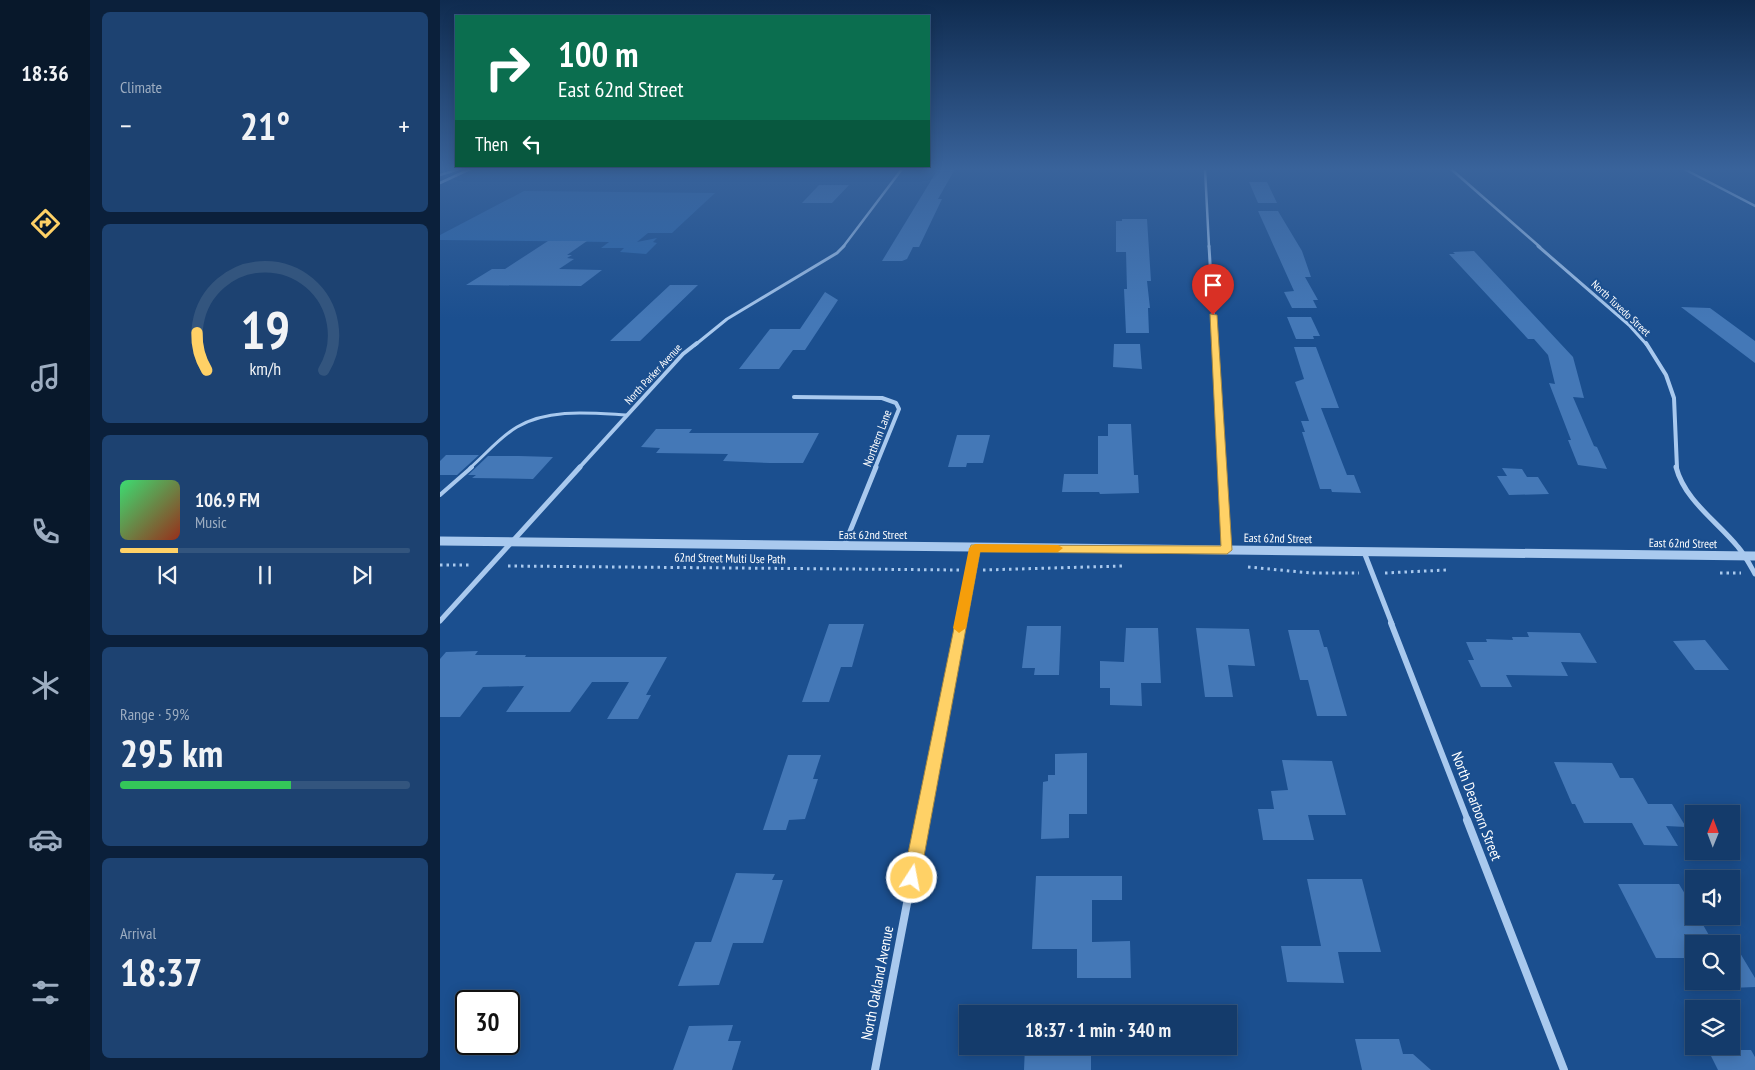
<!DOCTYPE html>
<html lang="en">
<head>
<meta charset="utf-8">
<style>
  :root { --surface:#143b6b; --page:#1d4271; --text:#f1f3f6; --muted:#9dadc1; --line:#33557e; --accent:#ffd166 }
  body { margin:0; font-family:"PT Sans Narrow",sans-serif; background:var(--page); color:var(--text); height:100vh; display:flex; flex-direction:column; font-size:19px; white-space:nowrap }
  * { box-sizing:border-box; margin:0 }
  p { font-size:16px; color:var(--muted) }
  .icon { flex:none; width:28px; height:28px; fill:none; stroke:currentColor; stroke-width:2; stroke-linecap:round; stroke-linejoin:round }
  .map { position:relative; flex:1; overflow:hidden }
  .side { display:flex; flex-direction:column; gap:12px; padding:12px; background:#0b203b; width:350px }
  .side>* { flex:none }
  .top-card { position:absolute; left:15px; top:15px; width:475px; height:152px; border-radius:0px; box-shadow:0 2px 12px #0003,0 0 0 1px var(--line); background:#0b6e4f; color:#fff; overflow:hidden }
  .needle { width:32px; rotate:1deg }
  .buttons { position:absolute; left:1245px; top:805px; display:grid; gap:10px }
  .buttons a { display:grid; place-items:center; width:55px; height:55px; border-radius:0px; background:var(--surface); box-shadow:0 2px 12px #0003,0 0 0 1px var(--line); font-size:25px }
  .speed { position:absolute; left:15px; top:990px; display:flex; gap:10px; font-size:25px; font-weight:700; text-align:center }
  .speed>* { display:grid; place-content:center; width:65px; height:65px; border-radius:50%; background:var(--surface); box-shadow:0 2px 12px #0003,0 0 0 1px var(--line); line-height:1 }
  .speed .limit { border:2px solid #111; border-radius:8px; background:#fff; color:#111 }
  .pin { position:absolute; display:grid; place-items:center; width:42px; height:42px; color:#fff; margin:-51px -21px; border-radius:50% 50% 50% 0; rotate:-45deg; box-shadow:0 0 5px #0007 }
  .pin .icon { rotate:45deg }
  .me { position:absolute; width:55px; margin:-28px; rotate:11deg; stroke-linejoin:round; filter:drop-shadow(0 0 4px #0008) }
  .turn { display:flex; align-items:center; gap:18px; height:105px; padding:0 20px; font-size:22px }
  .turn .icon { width:65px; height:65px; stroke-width:2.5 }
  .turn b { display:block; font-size:35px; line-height:42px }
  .then { display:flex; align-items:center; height:48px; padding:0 20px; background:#0003; gap:10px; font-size:19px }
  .big { font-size:38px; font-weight:800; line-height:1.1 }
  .side .card { flex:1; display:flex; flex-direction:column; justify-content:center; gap:8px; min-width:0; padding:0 18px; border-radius:8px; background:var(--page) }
  .side .dial { align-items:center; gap:0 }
  .dial svg { height:130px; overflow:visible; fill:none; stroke:var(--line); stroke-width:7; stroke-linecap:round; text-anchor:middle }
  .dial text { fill:var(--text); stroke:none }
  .song { display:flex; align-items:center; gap:15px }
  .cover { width:60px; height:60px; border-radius:8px; background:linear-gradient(135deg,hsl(140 70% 55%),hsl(10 70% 35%)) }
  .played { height:5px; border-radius:2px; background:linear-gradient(90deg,var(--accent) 20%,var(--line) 20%) }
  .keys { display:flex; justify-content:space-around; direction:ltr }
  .heat { display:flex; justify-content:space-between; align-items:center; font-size:28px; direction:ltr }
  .charge { height:8px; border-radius:4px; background:linear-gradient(90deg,#34c759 59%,var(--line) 0) }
  .trip { position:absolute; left:519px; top:1005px; width:278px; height:50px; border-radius:0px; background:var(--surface); box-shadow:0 2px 12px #0003,0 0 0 1px var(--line); font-weight:800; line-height:50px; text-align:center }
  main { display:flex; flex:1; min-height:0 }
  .tabs { display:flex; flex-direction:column; width:90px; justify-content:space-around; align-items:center; background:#08182b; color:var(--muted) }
  .tabs .icon { width:35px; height:35px }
  .tabs .current { color:var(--accent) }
  .tabs b { font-size:22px; color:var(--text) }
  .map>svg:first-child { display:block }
</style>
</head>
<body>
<main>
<nav class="tabs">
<b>18:36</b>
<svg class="icon current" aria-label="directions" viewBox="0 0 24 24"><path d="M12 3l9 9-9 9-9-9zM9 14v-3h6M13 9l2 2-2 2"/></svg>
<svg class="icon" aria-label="music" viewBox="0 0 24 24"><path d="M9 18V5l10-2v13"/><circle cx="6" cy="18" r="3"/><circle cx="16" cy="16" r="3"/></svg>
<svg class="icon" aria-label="phone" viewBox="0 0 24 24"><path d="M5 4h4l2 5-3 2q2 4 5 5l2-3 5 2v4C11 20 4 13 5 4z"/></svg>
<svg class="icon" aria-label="climate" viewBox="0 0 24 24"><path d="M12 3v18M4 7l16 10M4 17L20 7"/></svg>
<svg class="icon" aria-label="car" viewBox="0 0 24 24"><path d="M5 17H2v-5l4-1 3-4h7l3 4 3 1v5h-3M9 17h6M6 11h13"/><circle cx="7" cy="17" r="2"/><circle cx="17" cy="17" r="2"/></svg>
<svg class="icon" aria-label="filters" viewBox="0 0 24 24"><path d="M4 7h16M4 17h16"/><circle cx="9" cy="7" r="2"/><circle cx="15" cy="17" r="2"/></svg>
</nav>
<section class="side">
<div class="card"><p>Climate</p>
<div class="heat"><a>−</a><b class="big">21°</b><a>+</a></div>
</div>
<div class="card dial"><svg viewBox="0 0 100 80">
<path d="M14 69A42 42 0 1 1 86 69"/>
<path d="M14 69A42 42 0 0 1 8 46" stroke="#ffd166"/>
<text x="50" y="56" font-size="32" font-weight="700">19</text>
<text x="50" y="72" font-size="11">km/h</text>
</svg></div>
<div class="card">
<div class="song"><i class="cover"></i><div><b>106.9 FM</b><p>Music</p></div></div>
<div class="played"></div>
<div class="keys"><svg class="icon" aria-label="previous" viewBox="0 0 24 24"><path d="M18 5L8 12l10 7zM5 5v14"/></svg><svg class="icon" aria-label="pause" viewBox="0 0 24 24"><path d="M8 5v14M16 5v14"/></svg><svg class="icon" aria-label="next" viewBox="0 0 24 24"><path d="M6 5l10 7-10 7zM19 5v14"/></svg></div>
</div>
<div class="card"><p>Range · 59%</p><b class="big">295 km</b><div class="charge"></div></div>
<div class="card"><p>Arrival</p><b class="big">18:37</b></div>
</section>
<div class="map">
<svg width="1315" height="1070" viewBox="0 0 1315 1070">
  <rect width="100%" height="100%" fill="#1b4f8f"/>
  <path fill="#2e69ad" d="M84 191 275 193 232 233H208L197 242 217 238 213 242 217 243 206 254 180 252 184 248H161L169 242 0 240V235Z"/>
  <path fill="#4478b7" d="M498 169H515L498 199H502L479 247H473L467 259 462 261H442Z
    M809 182H827L837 203H818Z
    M379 185H409L392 203H362Z
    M818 211H838L862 251 871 277H865L878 300H873L877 308H852L844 292 854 291Z
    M682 219H707L711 281H707L710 308H708L709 333H686L684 289H687L686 252H676V221H682Z
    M108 241H147L127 255H132L127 258 134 259 119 269 162 270 141 286 26 285 52 269H65Z
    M1034 251 1133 357 1144 398 1133 397 1154 446 1157 447 1167 469 1138 465 1128 440H1131L1109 383 1115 384 1108 355 1094 339H1088L1009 254H1015L1013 252Z
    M230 285H258L200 341H170Z
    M385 292 398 300 365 350H353L339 369H299L330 329H360Z
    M1241 307 1270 308 1315 341V363Z
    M847 317H871L880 336H873L874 339H856Z
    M674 344H700L702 369 673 367Z
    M854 347H876L899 408H881L907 475H914L921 493 892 492 891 489H880L862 432H865L861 421H869L855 382 864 379Z
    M668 424H691L694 475H698L699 493 660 494 659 492H622L624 474H658V436H668Z
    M216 429H252L249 433H379L363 463H330L283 461 288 454 216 453 220 448 201 447Z
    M517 435H550L543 463H527L526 467H508Z
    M6 455H39L17 475H0V461Z
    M48 456H79L113 457 93 479 32 478 36 475H28Z
    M1062 468 1082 469 1087 477H1098L1109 494 1069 495 1057 476H1067Z
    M389 624H424L412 667H401L389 702H362Z
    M587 626H621L619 675H594L595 668H582Z
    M686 628H718L721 683H701L702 706 670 705V688H660V661L684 662Z
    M756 628 809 629 815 666 788 665 793 697H765Z
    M848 630H879L884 647H887L907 716H877L868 680H860Z
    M1087 632 1140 633 1157 663 1121 662 1128 676 1066 675 1072 687H1041L1028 660H1034L1026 642H1047L1046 639 1073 640 1072 637H1089Z
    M1265 640 1289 670H1255L1233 641Z
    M38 651 35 655H86L85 657H227L206 695H211L198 719H167L189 682H152L130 712H66L84 686 43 687 20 717H0V659L6 652Z
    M647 753V814H629V838L601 839 603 782 608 781V775H615V754Z
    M348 755H381L373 779H378L365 819 349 820 346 830H323Z
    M842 760 892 761 906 815H868L874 840H823L818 809H834L831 791 848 790Z
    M1114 762 1172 763 1180 778H1193L1208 804H1232L1246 827 1226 826 1238 846 1204 845 1192 823H1144L1135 804H1132Z
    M296 873 335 874 332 880H343L323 943H293L279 985 238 986 255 942H271Z
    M596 876H682V900H652V942L690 941 691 978H637V949H592Z
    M867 879H922L941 952H898L904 983 847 982 841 946H881Z
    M1178 884H1239L1254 909V916H1258L1274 944H1254V958H1216Z
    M1291 938 1315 978V987L1291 988Z
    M293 1025 288 1041H301L292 1070H233L249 1026Z
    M915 1039H959L963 1054H973L991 1070H922Z
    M585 1046H651V1070H584Z
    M1268 1050H1311L1315 1057V1070H1278Z"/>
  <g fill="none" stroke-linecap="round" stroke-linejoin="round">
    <path stroke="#a9c9ee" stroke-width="3" stroke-dasharray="2.5 4" stroke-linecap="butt" d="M0 565H32
      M68 566 519 570
      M808 567 871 573H919
      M543 570 682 566
      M945 573 1006 570
      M1280 573H1301"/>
    <path stroke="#a9c9ee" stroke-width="3" d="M30 468C45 455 60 437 77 427 109 408 151 413 186 415"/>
    <path stroke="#a9c9ee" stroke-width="4" d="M0 495 32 467"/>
    <path stroke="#a9c9ee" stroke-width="2.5" d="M765 169 769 247
      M1011 169 1100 247
      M1244 169 1315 206
      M0 175 19 169
      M0 183 30 169
      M403 247 462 169"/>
    <path stroke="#a9c9ee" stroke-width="3" d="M769 246 775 345
      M1098 246 1189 325 1207 345
      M255 345 287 319 397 253 404 246"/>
    <path stroke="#a9c9ee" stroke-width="4" d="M775 343 782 468
      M1206 343 1226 375 1234 398 1237 468
      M354 397 442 398 456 403 459 409 435 468
      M139 468 243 354 257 343"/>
    <path stroke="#a9c9ee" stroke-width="5" d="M782 467 787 550
      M1236 467C1245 501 1277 521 1298 547 1305 555 1310 565 1315 574
      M404 546 436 467
      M924 552 952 624
      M0 621 140 467
      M520 624 535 548"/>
    <path stroke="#a9c9ee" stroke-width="6" d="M951 623 1028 821
      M483 821 521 623"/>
    <path stroke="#a9c9ee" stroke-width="8" d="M1027 820 1124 1070
      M435 1070 483 820"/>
    <path stroke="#a9c9ee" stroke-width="9" d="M0 541 1315 556"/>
  </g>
  <linearGradient id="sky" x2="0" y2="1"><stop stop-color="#0f2b4f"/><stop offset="0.53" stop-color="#39639b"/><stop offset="1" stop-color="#39639b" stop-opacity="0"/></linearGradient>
  <rect width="1315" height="319" fill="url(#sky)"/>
  <path fill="#ffd166" stroke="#a68842" d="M770 314 777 315 792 550 787 554 540 552 480 878 478 884 472 886 466 884 463 878 531 545 781 546Z"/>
  <path fill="#f59e0b" d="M535 544 618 545 623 548 618 552H540L526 628 519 633 513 628 529 548Z"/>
  <g text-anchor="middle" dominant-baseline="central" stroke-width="4" stroke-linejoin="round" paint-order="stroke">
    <g font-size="11" fill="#fff" stroke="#1b4f8f">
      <text transform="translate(1181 308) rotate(43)">North Tuxedo Street</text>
      <text transform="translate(213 374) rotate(-47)">North Parker Avenue</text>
    </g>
    <g font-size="12" fill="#fff" stroke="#1b4f8f">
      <text transform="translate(437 438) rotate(-69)">Northern Lane</text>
      <text x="433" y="534">East 62nd Street</text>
      <text transform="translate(838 538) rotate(1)">East 62nd Street</text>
      <text transform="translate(1243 543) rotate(1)">East 62nd Street</text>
      <text transform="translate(290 558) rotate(1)">62nd Street Multi Use Path</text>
    </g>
    <g font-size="15" fill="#fff" stroke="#1b4f8f">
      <text transform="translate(1037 806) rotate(69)">North Dearborn Street</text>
      <text transform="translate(437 983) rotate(-79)">North Oakland Avenue</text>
    </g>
  </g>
</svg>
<div class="buttons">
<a><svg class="needle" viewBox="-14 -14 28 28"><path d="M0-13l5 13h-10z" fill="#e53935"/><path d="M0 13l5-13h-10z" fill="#9dadc1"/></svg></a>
<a><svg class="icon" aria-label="sound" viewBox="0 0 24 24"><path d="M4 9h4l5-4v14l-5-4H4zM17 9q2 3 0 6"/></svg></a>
<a><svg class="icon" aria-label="search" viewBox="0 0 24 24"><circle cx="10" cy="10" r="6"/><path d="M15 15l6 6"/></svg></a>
<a><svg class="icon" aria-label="layers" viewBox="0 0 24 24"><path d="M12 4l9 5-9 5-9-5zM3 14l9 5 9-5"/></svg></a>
</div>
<div class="speed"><div class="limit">30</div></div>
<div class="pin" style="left:773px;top:315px;background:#d93025"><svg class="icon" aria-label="arrive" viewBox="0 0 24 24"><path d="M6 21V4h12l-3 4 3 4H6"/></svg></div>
<svg class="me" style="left:472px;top:878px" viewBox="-20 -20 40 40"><circle r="17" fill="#ffd166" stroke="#fff" stroke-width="3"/><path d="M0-11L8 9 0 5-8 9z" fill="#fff"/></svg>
<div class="trip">18:37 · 1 min · 340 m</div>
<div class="top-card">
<div class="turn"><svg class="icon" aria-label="right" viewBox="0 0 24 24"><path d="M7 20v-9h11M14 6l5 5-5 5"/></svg><div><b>100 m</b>East 62nd Street</div></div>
<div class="then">Then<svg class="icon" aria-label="left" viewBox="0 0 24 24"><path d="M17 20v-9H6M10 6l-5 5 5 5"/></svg></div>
</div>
</div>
</main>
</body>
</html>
